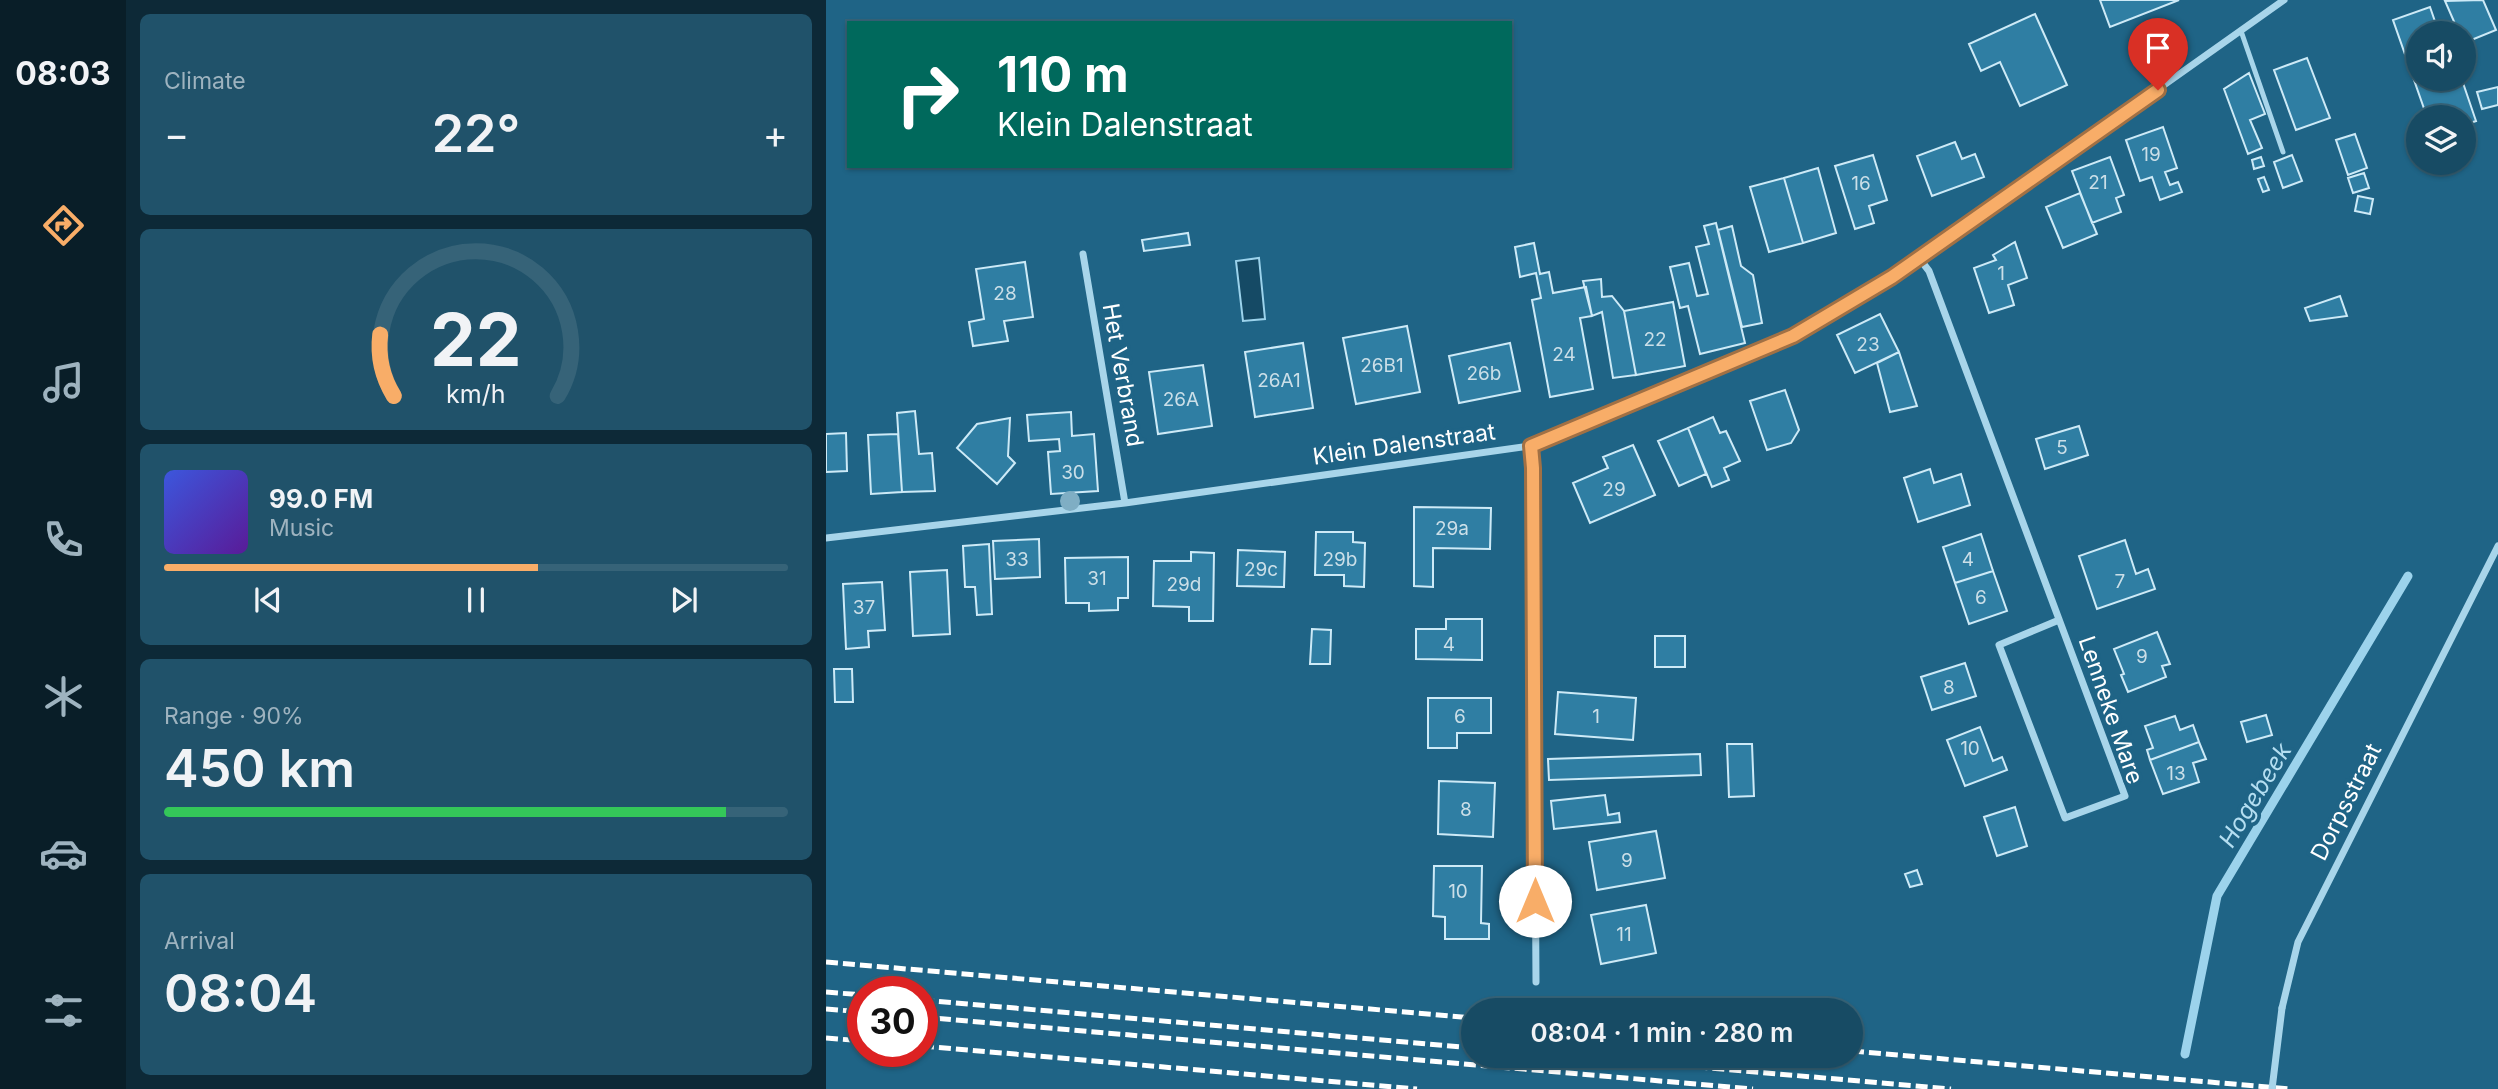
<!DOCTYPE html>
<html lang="en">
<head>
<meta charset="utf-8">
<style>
  :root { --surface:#174b64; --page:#20526a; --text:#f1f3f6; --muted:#9eb3bf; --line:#366378; --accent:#f8ad68 }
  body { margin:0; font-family:Inter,sans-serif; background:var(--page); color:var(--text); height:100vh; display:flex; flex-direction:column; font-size:26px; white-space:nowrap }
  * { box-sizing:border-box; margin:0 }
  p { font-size:23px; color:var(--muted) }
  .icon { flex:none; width:38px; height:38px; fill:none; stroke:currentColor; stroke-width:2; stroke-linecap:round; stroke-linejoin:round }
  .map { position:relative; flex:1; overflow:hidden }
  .drawer { display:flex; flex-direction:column; gap:14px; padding:14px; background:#0d2937; width:700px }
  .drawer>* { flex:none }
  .hud { position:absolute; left:21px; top:21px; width:665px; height:147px; border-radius:0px; box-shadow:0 2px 5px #0004,0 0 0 2px var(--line); background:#00695c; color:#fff; overflow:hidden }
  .buttons { position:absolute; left:1580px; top:21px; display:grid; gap:14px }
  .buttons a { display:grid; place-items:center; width:70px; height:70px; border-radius:50%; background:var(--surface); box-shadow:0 2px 5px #0004,0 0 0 2px var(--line); font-size:35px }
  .speed { position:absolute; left:21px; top:976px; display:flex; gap:14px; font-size:35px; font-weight:700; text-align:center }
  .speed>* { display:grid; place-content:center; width:91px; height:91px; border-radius:50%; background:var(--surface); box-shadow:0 2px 5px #0004,0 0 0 2px var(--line); line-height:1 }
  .speed .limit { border:10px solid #d22; background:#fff; color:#111 }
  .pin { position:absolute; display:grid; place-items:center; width:60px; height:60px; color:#fff; margin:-72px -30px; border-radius:50% 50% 50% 0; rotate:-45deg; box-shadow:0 0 7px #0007 }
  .pin .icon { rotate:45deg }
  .me { position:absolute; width:77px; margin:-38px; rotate:0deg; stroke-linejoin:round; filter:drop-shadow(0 0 5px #0008) }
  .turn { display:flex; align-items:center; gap:24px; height:147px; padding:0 35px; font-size:32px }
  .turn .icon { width:91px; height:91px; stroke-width:2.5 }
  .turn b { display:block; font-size:49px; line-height:60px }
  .big { font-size:52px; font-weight:600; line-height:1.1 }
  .drawer .widget { flex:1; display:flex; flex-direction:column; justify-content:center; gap:10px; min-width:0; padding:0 24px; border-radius:10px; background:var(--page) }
  .drawer .dial { align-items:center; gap:0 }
  .dial svg { height:182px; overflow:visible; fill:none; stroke:var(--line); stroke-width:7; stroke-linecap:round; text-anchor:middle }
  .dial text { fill:var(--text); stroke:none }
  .song { display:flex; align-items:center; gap:21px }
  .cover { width:84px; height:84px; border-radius:10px; background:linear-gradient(135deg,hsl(230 70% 55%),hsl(270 70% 35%)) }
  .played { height:7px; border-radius:4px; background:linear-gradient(90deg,var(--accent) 60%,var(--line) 60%) }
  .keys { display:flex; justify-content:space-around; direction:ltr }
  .heat { display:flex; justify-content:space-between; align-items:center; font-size:38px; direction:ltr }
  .charge { height:10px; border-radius:5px; background:linear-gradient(90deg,#34c759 90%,var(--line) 0) }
  .trip { position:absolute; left:635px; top:998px; width:402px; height:70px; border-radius:35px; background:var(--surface); box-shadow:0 2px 5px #0004,0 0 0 2px var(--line); font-weight:600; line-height:70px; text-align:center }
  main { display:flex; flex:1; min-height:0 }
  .tabs { display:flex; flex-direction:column; width:126px; justify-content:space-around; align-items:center; background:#091e28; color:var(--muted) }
  .tabs .icon { width:49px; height:49px }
  .tabs .current { color:var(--accent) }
  .tabs b { font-size:32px; color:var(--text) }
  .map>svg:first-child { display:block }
</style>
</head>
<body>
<main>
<nav class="tabs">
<b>08:03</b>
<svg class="icon current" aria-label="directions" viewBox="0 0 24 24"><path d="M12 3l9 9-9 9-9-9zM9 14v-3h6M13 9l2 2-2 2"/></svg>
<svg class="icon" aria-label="music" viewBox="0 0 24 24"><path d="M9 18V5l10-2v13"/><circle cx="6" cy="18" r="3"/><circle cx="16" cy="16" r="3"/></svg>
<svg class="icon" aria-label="phone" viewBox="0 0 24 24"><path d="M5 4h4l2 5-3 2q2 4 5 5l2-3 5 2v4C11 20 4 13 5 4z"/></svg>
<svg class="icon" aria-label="climate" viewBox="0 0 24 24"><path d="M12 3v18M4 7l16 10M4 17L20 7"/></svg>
<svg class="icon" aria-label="car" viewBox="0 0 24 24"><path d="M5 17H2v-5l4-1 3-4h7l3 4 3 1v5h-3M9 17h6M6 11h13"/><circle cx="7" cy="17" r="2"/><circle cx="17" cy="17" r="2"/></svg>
<svg class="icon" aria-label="filters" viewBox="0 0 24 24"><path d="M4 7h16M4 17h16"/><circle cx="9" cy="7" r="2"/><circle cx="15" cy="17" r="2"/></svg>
</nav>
<section class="drawer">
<div class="widget"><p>Climate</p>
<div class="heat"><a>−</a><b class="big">22°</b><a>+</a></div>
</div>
<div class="widget dial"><svg viewBox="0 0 100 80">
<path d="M14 69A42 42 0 1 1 86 69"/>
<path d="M14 69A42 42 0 0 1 8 42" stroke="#f8ad68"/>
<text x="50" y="56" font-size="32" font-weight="700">22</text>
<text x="50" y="72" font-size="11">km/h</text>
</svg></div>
<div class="widget">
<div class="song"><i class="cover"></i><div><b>99.0 FM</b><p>Music</p></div></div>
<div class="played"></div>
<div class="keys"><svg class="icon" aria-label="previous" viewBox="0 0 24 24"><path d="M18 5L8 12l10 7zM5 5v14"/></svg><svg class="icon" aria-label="pause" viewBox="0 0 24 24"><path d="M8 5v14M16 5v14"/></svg><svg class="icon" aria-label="next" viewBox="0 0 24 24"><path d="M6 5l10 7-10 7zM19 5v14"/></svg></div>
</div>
<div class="widget"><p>Range · 90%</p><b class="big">450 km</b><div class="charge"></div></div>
<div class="widget"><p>Arrival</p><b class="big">08:04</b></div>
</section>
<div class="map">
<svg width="1672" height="1089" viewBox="0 0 1672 1089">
  <rect width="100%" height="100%" fill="#1f6486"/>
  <path fill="#154a65" stroke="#9cd3ec" stroke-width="2" d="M433 258 439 319 417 321 410 261Z"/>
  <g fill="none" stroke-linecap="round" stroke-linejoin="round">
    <path stroke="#9cd3ec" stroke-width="9" d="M1359 1054 1391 896 1582 576"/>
  </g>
  <path fill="#2f7ea3" stroke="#cdeaf7" stroke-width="2" d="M1274 0H1353L1284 27Z
    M1657 0 1670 30 1638 43V33H1633L1619 1Z
    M1604 7 1613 33H1592V79H1621L1623 85 1636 80 1650 121 1638 125V117H1601L1567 20Z
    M1209 14 1241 85 1194 106 1174 62 1155 71 1143 44Z
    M1481 58 1504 118 1470 130 1448 70Z
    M1423 73 1439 114 1424 120 1436 148 1422 154 1398 89Z
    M1672 87V105L1656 109 1651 92Z
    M1337 127 1351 168 1339 172 1344 185 1352 182 1356 192 1334 200 1326 177 1314 181 1300 140Z
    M1529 134 1541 168 1522 175 1510 140Z
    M1129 142 1136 159 1149 154 1158 177 1106 196 1091 156Z
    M1047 155 1061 200 1043 206 1048 223 1029 229 1009 166Z
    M1466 155 1476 181 1457 188 1448 162Z
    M1284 157 1298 195 1290 198 1295 212 1266 223 1246 171Z
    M1435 157 1438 166 1428 169 1426 160Z
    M992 168 1010 233 977 243 958 178Z
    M1538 173 1543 188 1527 193 1522 178Z
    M1438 177 1443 190 1437 192 1432 179Z
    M958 178 977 243 943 252 924 187Z
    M1254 193 1271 234 1237 248 1220 207Z
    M1532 196 1547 199 1544 214 1529 211Z
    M890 223 919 343 874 354 862 306 854 308 844 267 863 263 871 296 882 294 870 247 883 244 878 226Z
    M906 226 915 266 927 275 936 323 916 327 892 230Z
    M362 233 364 245 318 251 316 240Z
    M1189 242 1201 278 1182 285 1188 305 1163 313 1148 268 1170 260 1167 255Z
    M708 243 714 274 723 272 727 293 760 287 766 316 754 318 767 389 724 397 706 300 715 298 710 273 694 277 689 247Z
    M199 262 207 317 178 321 182 341 147 346 143 322 158 319 150 269Z
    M775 279 776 297 786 296 798 311 810 375 787 378 776 312 766 316 757 281Z
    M1514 296 1521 316 1484 321 1479 308Z
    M847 302 859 366 810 375 798 311Z
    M1054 314 1073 352 1029 373 1011 335Z
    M581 326 594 392 530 404 517 338Z
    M477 343 487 408 429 417 419 352Z
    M684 343 694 391 633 403 623 356Z
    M1073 352 1091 406 1064 412 1051 363Z
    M377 365 386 426 332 434 323 372Z
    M959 390 973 430 965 443 941 450 924 401Z
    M89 411 93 454 106 453 109 491 76 492 71 413Z
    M245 412 246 436 268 434 272 491 225 494 222 452 234 451 233 439 203 441 201 415Z
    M887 417 894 433 900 431 914 461 898 468 903 480 886 487 862 428Z
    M184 418 182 456 189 463 171 484 131 448 151 424Z
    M1253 426 1262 455 1219 469 1210 439Z
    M862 428 880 474 853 486 832 441Z
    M20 433 21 471 0 472V434Z
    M72 434 76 492 45 494 42 435Z
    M807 445 829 495 764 523 747 483 782 468 777 457Z
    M1104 469 1108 483 1135 474 1144 505 1092 522 1078 478Z
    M588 507 665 508 664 549 607 548V587L588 586Z
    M490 532H527V542L539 543 538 587 518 586V575H489Z
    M1155 534 1167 571 1129 583 1117 547Z
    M213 539 214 577 169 579 167 541Z
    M1299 540 1310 574 1322 569 1329 589 1271 609 1253 556Z
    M163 544 166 614 151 615 149 587H139L137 546Z
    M412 550 459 552 458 587 411 586Z
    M365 552 388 553 387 621H363V607L327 606 328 561H365Z
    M302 557V598H292V610L263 611V603H240L239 558Z
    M121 570 124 634 87 636 84 572Z
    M1167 571 1181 611 1143 624 1129 583Z
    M56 582 59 630 42 631 43 647 20 649 17 584Z
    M620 619H656V660L590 659V629H620Z
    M486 629 505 630 504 664H484Z
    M1331 632 1344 664 1336 666 1340 677 1302 692 1295 675 1298 674 1288 649Z
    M829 636H859V667H829Z
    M1139 663 1150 696 1106 710 1095 677Z
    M8 669H26L27 702H9Z
    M732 692 810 698 807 740 729 734Z
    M602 698H665V733H631V748H602Z
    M1440 715 1446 735 1421 742 1415 722Z
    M1349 716 1354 730 1367 725 1373 742 1324 760 1321 750 1327 748 1319 726Z
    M1154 727 1167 761 1176 757 1181 770 1139 786 1121 740Z
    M1373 742 1380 759 1367 763 1373 782 1337 794 1324 760Z
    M901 744H926L928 796 903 797Z
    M874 754 875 775 723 780 722 759Z
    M613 781 669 783 667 837 612 834Z
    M779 795 782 815 793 813 794 822 728 829 725 801Z
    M1189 807 1201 846 1171 856 1158 817Z
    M830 831 839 878 771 890 763 842Z
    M608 866H656L655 923 663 924V939H619V917L607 916Z
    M1091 870 1096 884 1084 887 1079 874Z
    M820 905 830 953 775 964 765 915Z"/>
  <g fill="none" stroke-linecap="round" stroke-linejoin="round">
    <path stroke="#a8d5ea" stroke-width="5" d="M1415 31 1457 152"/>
    <path stroke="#a8d5ea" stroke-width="7" d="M257 254 299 503
      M1093 258 1103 271 1299 796 1239 818 1173 645 1233 620
      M704 446 707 468 710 982
      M0 538 299 503 704 446 967 336 1067 277 1458 0
      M1456 1008 1472 942 1672 546"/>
    <path stroke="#fff" stroke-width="5" stroke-dasharray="12 5" stroke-linecap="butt" d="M0 962 648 1018
      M0 992 37 995
      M96 1000 648 1048
      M0 1009 37 1012
      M96 1017 927 1089
      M0 1038 37 1041
      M96 1046 591 1089
      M1026 1051 1464 1089
      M734 1055 1125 1089"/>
    <path stroke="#a8d5ea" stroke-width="7" d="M1446 1089 1456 1008"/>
  </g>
  <circle fill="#7faec4" cx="244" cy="501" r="10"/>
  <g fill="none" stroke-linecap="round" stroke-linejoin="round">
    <g stroke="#a17044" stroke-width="18">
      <path id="route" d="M709 901 707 468 705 446 967 336 1066 277 1332 90"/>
    </g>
    <use href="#route" stroke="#f8ad68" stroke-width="12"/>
  </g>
  <g text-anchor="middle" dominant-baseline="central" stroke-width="7" stroke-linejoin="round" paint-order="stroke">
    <g font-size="19" fill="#cbdfe8">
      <text x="1325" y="154">19</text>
      <text x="1272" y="182">21</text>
      <text x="1035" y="183">16</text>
      <text x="1175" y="273">1</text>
      <text x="179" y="293">28</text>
      <text x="829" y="339">22</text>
      <text x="1042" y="344">23</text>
      <text x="738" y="354">24</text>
      <text x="556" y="365">26B1</text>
      <text x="658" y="373">26b</text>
      <text x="453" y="380">26A1</text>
      <text x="355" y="399">26A</text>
      <text x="1236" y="447">5</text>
      <text x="247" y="472">30</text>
      <text x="788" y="489">29</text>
      <text x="626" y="528">29a</text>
      <text x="191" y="559">33</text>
      <text x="514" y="559">29b</text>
      <text x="1142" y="559">4</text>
      <text x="435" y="569">29c</text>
      <text x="271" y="578">31</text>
      <text x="1294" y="581">7</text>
      <text x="358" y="584">29d</text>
      <text x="1155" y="597">6</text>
      <text x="38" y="607">37</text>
      <text x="623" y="644">4</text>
      <text x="1316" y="656">9</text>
      <text x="1123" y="687">8</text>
      <text x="634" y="716">6</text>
      <text x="770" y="716">1</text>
      <text x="1144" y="748">10</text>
      <text x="1350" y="773">13</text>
      <text x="640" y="809">8</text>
      <text x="801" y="860">9</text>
      <text x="632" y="891">10</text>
      <text x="798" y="934">11</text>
    </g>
    <g font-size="23" fill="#fff" stroke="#1f6486">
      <text transform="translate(297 375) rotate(80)">Het Verbrand</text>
      <text transform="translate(578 444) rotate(-8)">Klein Dalenstraat</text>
      <text transform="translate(1285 710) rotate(71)">Lenneke Mare</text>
      <text transform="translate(1520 802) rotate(-63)">Dorpsstraat</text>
    </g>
    <g font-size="24" font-style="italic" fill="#b4def1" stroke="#1f6486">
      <text transform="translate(1429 795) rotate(-59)">Hogebeek</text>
    </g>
  </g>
</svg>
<div class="buttons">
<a><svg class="icon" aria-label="sound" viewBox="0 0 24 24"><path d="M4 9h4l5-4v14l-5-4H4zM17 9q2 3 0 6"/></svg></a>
<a><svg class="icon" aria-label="layers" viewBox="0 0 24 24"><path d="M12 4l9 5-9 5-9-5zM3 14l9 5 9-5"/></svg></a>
</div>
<div class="speed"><div class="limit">30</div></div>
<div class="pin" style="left:1332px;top:90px;background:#d93025"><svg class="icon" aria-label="arrive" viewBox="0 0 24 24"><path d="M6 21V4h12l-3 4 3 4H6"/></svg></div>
<svg class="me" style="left:709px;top:901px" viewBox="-20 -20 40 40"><circle r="19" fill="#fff"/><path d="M0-13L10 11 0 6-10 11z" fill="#f8ad68"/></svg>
<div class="trip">08:04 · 1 min · 280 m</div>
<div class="hud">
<div class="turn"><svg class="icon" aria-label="right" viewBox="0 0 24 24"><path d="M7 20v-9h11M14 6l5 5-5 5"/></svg><div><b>110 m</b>Klein Dalenstraat</div></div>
</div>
</div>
</main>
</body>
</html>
